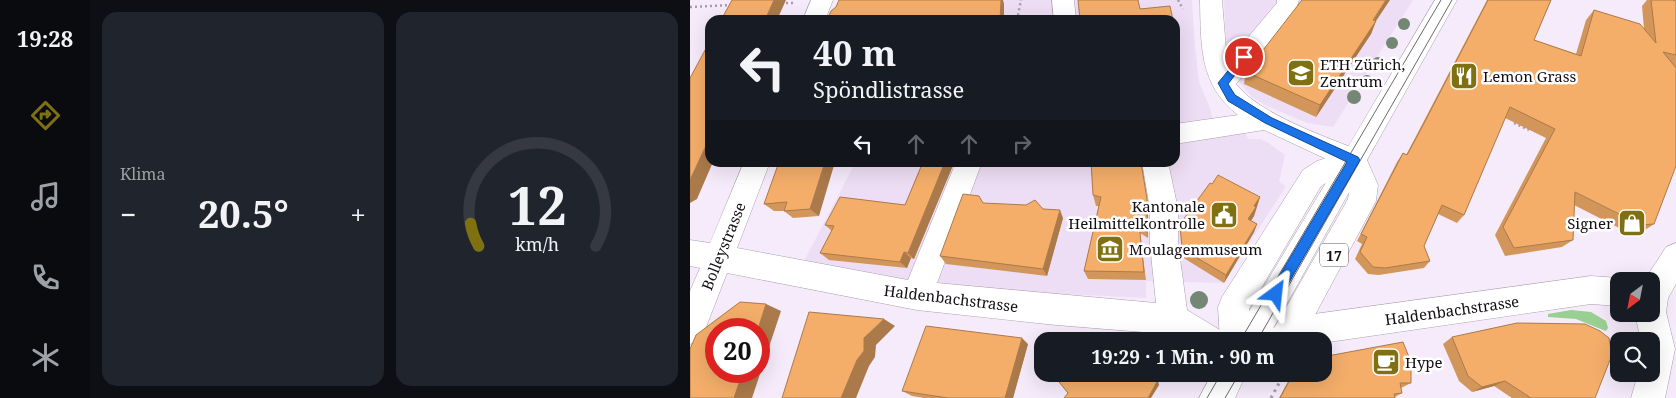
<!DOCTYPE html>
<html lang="de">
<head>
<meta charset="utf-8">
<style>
  :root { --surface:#171b24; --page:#20242c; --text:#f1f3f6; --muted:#9ea1a6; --line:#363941; --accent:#7f7112 }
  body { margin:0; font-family:"Noto Serif",serif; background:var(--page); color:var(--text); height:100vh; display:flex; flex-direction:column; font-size:19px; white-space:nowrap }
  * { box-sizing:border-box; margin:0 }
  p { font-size:16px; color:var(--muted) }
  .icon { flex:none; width:28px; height:28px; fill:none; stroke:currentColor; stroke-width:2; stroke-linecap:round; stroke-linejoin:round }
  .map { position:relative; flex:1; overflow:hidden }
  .drawer { display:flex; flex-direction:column; gap:12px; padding:12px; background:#0d0f14; width:600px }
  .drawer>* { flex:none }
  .top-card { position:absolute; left:15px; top:15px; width:475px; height:152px; border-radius:15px; box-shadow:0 5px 20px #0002; background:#171b24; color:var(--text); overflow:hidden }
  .needle { width:32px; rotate:212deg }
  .fabs { position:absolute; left:920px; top:272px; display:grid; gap:10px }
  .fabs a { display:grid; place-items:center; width:50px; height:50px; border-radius:10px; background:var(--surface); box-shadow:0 5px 20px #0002; font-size:25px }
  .speed { position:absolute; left:15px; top:318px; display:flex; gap:10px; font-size:25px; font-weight:700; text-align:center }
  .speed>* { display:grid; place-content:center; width:65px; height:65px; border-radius:50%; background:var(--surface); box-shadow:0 5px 20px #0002; line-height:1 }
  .speed .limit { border:8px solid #d22; background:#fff; color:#111 }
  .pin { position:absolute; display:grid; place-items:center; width:42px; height:42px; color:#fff; margin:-21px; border:2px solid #fff; border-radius:50%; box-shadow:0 1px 5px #0007 }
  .me { position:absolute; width:55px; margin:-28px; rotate:30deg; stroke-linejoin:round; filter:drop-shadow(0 0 4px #0008) }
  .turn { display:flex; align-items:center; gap:18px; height:105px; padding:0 25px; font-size:22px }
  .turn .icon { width:65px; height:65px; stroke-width:2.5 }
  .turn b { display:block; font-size:35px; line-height:42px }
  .lanes { display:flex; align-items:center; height:48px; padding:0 25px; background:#0003; justify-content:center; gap:25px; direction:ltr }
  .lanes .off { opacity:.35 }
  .big { font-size:38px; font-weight:700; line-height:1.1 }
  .drawer .card { flex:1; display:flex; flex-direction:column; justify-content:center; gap:8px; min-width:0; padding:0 18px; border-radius:15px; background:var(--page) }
  .drawer .dial { align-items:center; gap:0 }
  .dial svg { height:130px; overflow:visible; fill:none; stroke:var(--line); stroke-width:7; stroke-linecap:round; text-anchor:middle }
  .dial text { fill:var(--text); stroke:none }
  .heat { display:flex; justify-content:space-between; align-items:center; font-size:28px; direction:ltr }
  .drawer .tiles { flex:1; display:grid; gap:12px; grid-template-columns:repeat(2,1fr) }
  .trip { position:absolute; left:344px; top:332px; width:298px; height:50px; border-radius:15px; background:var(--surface); box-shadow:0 5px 20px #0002; font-weight:700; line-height:50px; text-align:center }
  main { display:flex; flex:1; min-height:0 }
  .menu { display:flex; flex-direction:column; width:90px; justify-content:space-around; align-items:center; background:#090b0e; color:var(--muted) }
  .menu .icon { width:35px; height:35px }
  .menu .current { color:var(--accent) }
  .menu b { font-size:22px; color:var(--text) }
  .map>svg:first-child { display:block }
</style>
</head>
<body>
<main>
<nav class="menu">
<b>19:28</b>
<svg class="icon current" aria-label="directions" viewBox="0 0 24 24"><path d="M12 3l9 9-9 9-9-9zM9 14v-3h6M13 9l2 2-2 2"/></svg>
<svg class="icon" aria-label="music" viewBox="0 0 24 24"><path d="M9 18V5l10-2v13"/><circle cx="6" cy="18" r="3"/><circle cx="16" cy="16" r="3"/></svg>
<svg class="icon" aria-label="phone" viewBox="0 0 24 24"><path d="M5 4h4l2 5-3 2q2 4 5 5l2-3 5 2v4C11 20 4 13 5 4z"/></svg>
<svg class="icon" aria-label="climate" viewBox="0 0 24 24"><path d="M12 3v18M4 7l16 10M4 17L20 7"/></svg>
</nav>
<section class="drawer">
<div class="tiles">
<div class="card"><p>Klima</p>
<div class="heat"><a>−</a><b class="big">20.5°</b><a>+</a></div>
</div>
<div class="card dial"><svg viewBox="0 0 100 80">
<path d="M14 69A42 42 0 1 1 86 69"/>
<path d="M14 69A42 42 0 0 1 9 55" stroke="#7f7112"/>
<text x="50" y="56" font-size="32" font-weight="700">12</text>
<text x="50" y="72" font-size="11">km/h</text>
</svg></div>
</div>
</section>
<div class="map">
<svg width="986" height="398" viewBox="0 0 986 398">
  <rect width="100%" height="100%" fill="#f6ebfb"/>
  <path fill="#eedef5" d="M244 0H502L505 47 509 82 520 108 522 117 556 134 558 139H570L577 142 595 155 589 182 596 186 534 283 456 281V298L353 293 219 280 114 261 165 163 485 162V20H235Z
    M534 0H723L643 127 617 123 577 106 562 97 550 83 540 62 536 43Z"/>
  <path fill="#9acf94" d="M881 310 901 312 916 321 918 328 916 331 913 330 886 319 858 317V314Z"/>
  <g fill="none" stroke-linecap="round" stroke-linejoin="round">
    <g stroke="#a99ead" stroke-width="1">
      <path id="minor" d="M121 0H143L135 20H113Z
        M362 0H384L386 20H364Z
        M510 0H532L537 62 587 3V0H609L606 9 546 84C570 115 637 137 673 152L677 160 576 341H543L548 330 647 164 574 130 485 144V124L548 115C509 85 511 45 510 0Z
        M54 162H80L47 248 218 280 266 162H292L247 283 466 303 460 244V209L452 162H478L488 209V244L497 310 530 330 535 341H490L478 334 366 325 227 310 37 273 11 340 0 344V291L10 268 0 266V240L20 243Z
        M986 243V284L978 298 976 312 985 349 975 398H941L948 374H961V341H951L945 314H961V281H954L976 247Z
        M901 276 929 278 938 281H929V306L901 304 632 343V341H581L580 338 585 327 617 315Z"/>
    </g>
    <g stroke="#a99ead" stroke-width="1">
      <path id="major" d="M745 0H767L677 160 688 185 686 201 611 341H574L579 330 585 327 658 199 660 185 656 173 645 177 631 186 559 309 562 341H530L528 307 532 297 613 170 627 161 655 152Z
        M522 374H556L545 398H509Z"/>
    </g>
    <path stroke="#a59da9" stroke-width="2.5" stroke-dasharray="2 3" stroke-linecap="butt" d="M488 0 493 9
      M91 3H104
      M0 7 42 5
      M327 20 331 0
      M824 123 839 130"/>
    <path stroke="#a59da9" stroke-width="3" stroke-dasharray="2.5 4.5" stroke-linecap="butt" d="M581 398 594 374"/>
    <use href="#minor" fill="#fff" fill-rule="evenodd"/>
    <use href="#major" fill="#fff" fill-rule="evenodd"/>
    <path stroke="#6e6771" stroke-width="1" d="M550 341 751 0
      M567 341 762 0
      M517 398 531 374
      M535 398 549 374"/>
  </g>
  <g fill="#738774">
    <circle cx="714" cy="24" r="6"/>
    <circle cx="702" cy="43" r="6"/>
    <circle cx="688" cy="63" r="6"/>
    <circle cx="677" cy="81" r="6"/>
    <circle cx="664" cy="97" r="7"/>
    <circle cx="509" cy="300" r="9"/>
  </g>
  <path fill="#d2965b" d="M797 0H861L844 40 886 54 896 20 904 10 954 29 952 6 957 0 986 1V67H985L964 224 952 232 939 233 884 205 883 240 872 247 815 256 805 235 856 138 815 118 774 215 767 223 748 214 734 246 740 261 734 268 689 275 678 274 665 259 672 244 667 241 707 162 713 153 716 155 725 138Z
    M686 21 681 34 626 117 554 84 556 72Z
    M485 27 487 37V48H485Z
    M89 162 129 216 103 218 94 211H84L74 204Z
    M233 162H264L224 259 221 258 217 268 139 260 130 253 142 231 135 225 215 205Z
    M403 195 458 209V238L450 233 456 280 398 279 394 271 409 206H406Z
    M570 197 564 216 561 221 567 224 564 232 534 283 492 257 490 224Z
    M293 203 353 209 373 218 357 276 256 264 250 256Z
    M762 337 905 398H822L804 386 782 392 769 381 753 344Z
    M338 344 323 398H234L222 396 212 391Z
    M602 374H632L721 383 711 388 712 393 705 397V398H589Z"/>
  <path fill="#ab7a4a" d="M84 0H96L87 20H75Z
    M311 0H313L314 4V20H310Z
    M696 0H700L686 21 681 34 626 117 630 105Z
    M20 137V162H23L7 199 0 203V180Z
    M135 162H145L129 216 120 209Z
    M255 162 264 163 224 259 218 253Z
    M570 197 564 216 556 228 558 219 564 206Z
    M457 199 458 209V238L457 228Z
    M370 210 373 218 357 276 353 269Z
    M567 224 564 232 534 283 536 275Z
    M214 252 221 258 217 268 210 262Z
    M76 304 91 311 62 398H44L53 371H69V329H68Z
    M194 319 205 326 186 345 185 357 179 366 166 398H151L174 338Z
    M332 338 338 344 323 398H315Z
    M468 380 469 385 461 398H458Z
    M815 381 804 386 782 392 792 387Z"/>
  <path fill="#f4ae6a" stroke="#ab7a4a" d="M42 0H84L75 20H31Z
    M149 0H311L310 20H137L141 11 146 7Z
    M388 0H448L450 9 480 6 483 20H390Z
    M612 0H696L683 20 686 21 630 105 556 72Z
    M798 0H861L844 40 891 56 904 10 950 24 966 43 961 0H983L986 1V55L973 52 986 68V166L964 224 951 225 885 192 883 240 824 248 813 227 865 129 820 107 774 215 752 205 734 246 740 261 695 268 683 267 670 252 677 237 671 234 713 153 717 155 731 129Z
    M485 27 487 37H485Z
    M20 41V137L0 180V78Z
    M89 162H135L120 209 94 211 97 202 74 204Z
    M233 162H255L218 253 214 252 210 262 130 253 144 226 135 225 150 197 215 205Z
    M401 162H451L457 199V228L449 223 454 272 394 271 411 197 403 195Z
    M528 175 570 197 564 206 566 207 558 219 567 224 536 275 492 249 490 224 520 183 522 184Z
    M273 194 289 196 293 203 336 205 345 200 353 209 370 210 353 269 250 256Z
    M50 302 76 304 68 329H26V371H53L44 398H0V349L6 335Z
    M119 312 194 319 174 338V351L167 360 151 398H92Z
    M827 323 895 324 910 331 919 338 922 355 905 398H841L815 381 792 387 778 376 762 337Z
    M236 326 332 338 315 398H258L212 391Z
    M713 342 721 362V383H710L712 393 704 394 705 398H590L603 374H632V357Z
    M367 374H466L468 380 458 398H374L378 393 365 377Z"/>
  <path fill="#1a73e8" stroke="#114b97" d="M554 54 559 57 538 84 545 95 582 118 668 157 670 160 590 298 586 300 581 298 580 294 581 290 657 162 575 123 538 101 528 83 551 55Z"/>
  <defs>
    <g id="university-square" transform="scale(1.4375)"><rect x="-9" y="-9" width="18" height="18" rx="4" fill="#7f7112" stroke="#fff"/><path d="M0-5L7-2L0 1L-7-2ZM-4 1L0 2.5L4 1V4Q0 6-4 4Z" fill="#fff"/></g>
    <g id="restaurant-square" transform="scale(1.4375)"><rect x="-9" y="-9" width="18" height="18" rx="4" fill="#7f7112" stroke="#fff"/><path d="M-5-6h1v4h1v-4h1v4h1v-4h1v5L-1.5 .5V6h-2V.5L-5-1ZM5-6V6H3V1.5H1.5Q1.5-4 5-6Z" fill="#fff"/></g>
    <g id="civic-square" transform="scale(1.4375)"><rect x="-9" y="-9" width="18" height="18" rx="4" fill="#7f7112" stroke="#fff"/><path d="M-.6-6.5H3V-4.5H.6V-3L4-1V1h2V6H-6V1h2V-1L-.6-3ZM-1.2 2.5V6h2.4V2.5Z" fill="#fff"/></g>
    <g id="shop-square" transform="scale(1.4375)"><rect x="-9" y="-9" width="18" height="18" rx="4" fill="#7f7112" stroke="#fff"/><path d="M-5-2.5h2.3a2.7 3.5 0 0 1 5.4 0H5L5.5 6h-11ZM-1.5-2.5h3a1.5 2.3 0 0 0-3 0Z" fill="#fff"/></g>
    <g id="museum-square" transform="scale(1.4375)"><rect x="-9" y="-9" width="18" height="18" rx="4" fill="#7f7112" stroke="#fff"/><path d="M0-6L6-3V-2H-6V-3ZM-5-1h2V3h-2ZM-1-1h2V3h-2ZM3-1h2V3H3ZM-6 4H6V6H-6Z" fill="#fff"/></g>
    <g id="cafe-square" transform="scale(1.4375)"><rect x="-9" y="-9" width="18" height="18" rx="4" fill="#7f7112" stroke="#fff"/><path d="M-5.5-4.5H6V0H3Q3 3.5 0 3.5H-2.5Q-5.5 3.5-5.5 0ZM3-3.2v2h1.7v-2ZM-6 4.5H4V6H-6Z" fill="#fff"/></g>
  </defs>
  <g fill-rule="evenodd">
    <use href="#university-square" x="611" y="73"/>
    <use href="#restaurant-square" x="774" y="76"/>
    <use href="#civic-square" x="534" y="215"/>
    <use href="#shop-square" x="942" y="223"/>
    <use href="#museum-square" x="420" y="249"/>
    <use href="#cafe-square" x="696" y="362"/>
  </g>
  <g text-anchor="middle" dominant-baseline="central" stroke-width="5" stroke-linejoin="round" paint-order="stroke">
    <rect fill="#fff" stroke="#59565a" stroke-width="1" x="630" y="243.5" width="28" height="23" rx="4"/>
    <g font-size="14" font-weight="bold" fill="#120e14">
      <text x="644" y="255">17</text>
    </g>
    <g font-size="15" fill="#120e14" stroke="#fff" text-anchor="start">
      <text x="630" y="64">ETH Zürich,<tspan x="630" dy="17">Zentrum</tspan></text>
      <text x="793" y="76">Lemon Grass</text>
      <text x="515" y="206" text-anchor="end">Kantonale<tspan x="515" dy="17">Heilmittelkontrolle</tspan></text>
      <text x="923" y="223" text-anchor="end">Signer</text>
      <text x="439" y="249">Moulagenmuseum</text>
      <text x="715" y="362">Hype</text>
    </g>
    <g font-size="15" fill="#120e14" stroke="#fff">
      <text transform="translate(33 246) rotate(-68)">Bolleystrasse</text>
      <text transform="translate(261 298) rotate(7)">Haldenbachstrasse</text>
      <text transform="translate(762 310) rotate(-8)">Haldenbachstrasse</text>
    </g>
  </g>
</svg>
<div class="fabs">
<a><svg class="needle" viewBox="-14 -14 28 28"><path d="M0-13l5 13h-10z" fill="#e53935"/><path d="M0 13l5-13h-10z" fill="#9ea1a6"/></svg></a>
<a><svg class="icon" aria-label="search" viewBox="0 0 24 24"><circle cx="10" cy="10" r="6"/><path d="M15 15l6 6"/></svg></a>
</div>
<div class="speed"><div class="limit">20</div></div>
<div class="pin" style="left:554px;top:57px;background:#d93025"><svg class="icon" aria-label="arrive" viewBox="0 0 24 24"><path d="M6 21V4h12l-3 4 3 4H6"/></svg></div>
<svg class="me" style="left:586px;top:294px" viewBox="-20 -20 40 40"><path d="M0-17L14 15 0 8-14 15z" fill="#1a73e8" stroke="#fff" stroke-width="4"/></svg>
<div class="trip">19:29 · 1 Min. · 90 m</div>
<div class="top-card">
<div class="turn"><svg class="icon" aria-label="left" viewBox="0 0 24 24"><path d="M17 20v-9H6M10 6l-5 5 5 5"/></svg><div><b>40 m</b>Spöndlistrasse</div></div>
<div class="lanes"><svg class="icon" aria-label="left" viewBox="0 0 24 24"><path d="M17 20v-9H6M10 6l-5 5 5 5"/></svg><svg class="icon off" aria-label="ahead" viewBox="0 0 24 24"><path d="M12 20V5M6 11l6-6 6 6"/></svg><svg class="icon off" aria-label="ahead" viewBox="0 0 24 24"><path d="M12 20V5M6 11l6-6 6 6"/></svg><svg class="icon off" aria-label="right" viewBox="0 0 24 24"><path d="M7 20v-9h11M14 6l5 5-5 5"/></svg></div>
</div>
</div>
</main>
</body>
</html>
